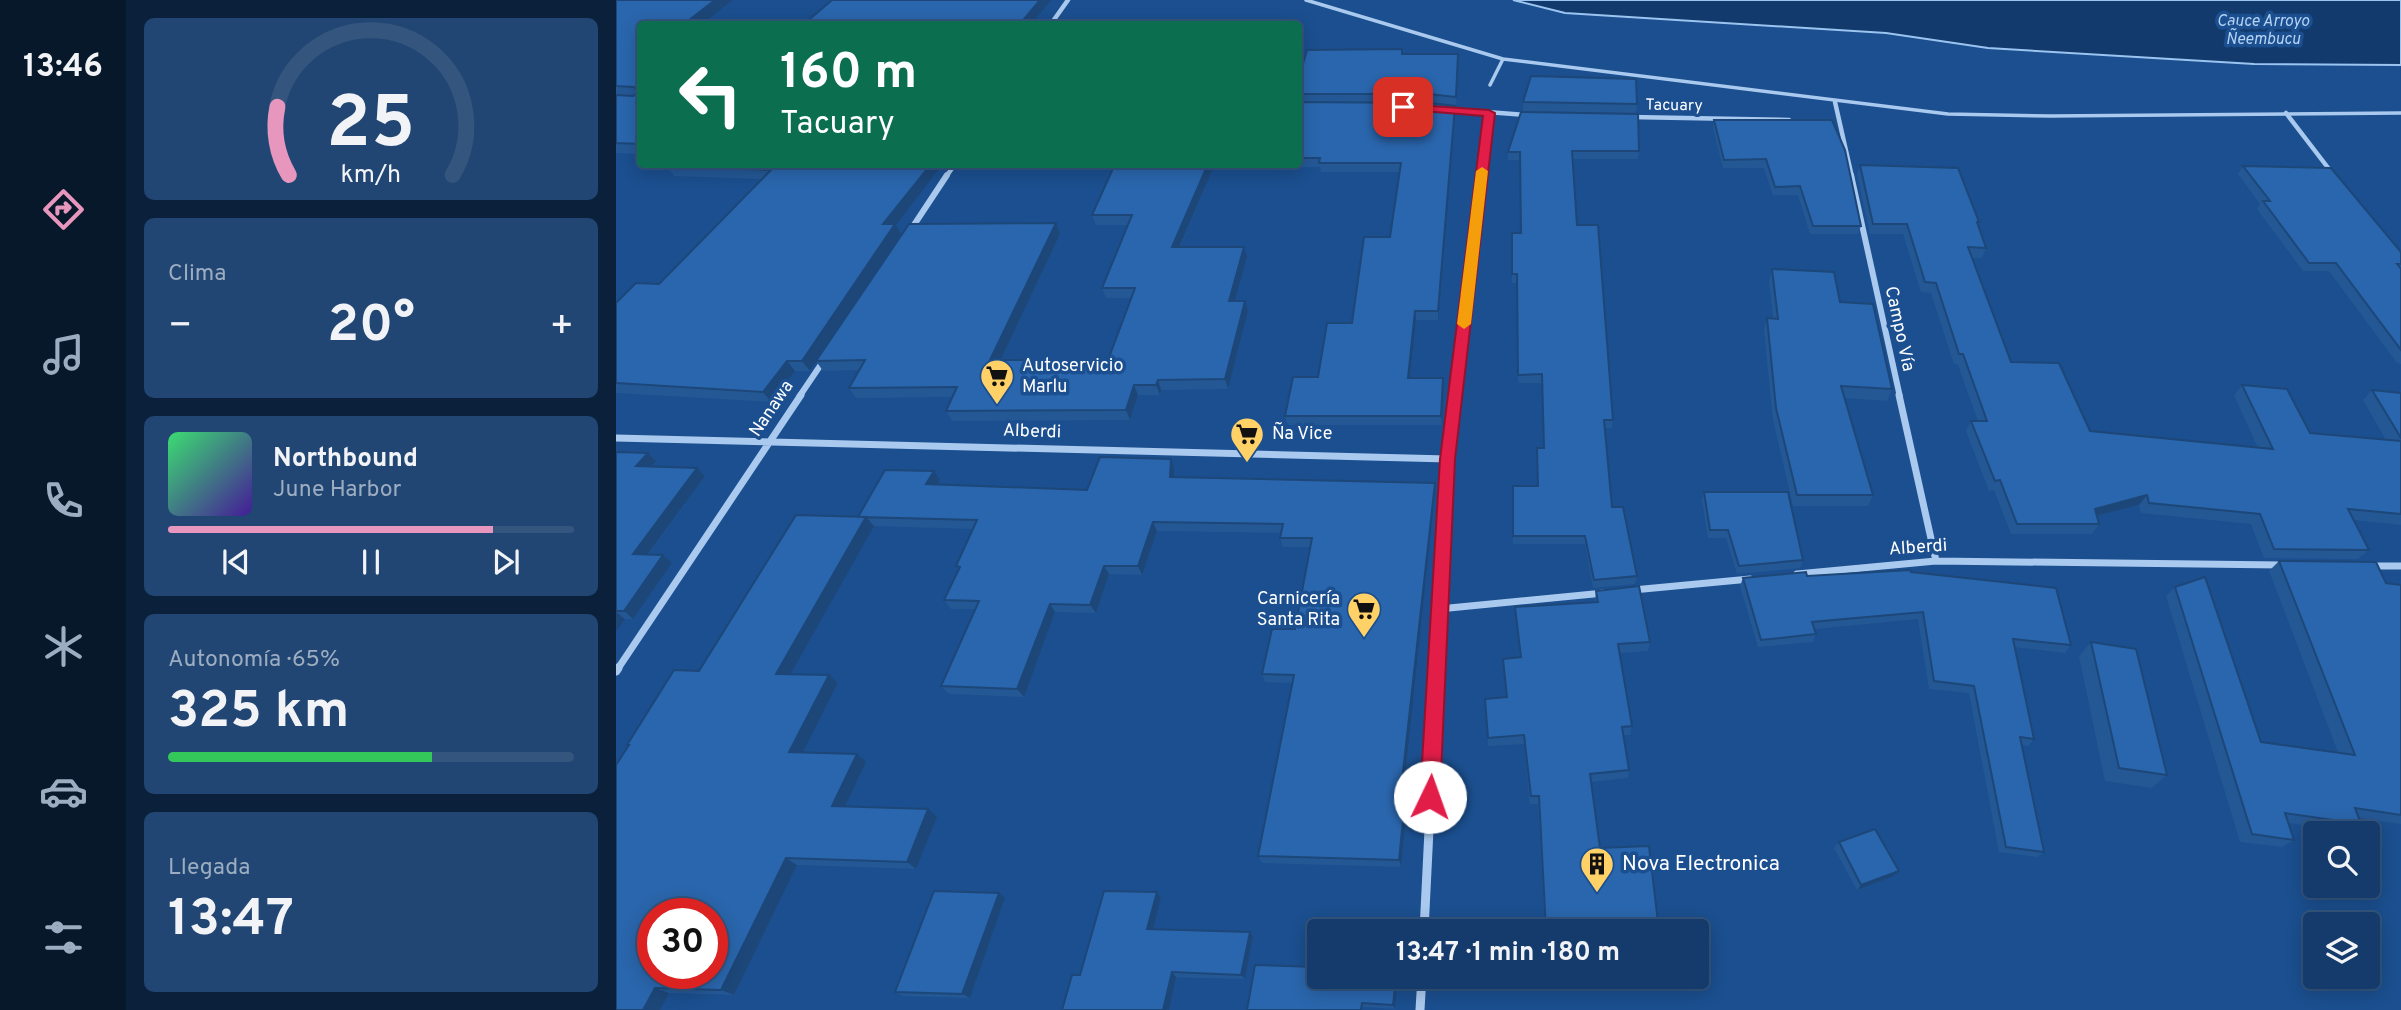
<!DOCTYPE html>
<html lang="es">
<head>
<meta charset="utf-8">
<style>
  :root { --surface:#143b6b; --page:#214673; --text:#f1f3f6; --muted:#9dadc1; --line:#33557e; --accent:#e797bd }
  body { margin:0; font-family:Overpass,sans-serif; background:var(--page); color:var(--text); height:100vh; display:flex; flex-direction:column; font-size:26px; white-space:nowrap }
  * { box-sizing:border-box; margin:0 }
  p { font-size:23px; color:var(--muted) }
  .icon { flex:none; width:38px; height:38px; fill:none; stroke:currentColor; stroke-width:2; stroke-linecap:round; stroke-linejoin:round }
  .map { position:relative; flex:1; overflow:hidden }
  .drawer { display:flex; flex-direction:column; gap:18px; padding:18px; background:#0b203b; width:490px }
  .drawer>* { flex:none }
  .guide { position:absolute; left:21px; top:21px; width:665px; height:147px; border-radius:7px; box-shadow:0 4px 18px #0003,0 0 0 2px var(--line); background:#0b6e4f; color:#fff; overflow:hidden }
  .controls { position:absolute; left:1687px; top:821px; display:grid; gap:14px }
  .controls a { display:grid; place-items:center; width:77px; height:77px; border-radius:7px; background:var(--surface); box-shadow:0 4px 18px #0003,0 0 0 2px var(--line); font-size:35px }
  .speed { position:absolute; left:21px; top:898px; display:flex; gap:14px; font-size:35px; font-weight:700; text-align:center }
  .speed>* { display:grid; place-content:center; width:91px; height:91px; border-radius:50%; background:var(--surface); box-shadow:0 4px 18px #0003,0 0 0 2px var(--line); line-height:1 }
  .speed .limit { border:10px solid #d22; background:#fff; color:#111 }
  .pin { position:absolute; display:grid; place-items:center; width:60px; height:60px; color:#fff; margin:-30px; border-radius:14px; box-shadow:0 4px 10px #0006 }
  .me { position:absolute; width:77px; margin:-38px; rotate:3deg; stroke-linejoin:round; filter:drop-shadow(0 0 5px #0008) }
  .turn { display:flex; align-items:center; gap:24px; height:147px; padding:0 28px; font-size:32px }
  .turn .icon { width:91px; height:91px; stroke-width:2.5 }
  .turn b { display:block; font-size:49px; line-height:60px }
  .big { font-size:52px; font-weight:700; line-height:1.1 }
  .drawer .widget { flex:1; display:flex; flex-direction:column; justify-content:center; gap:10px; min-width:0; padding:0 24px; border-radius:10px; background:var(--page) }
  .drawer .dial { align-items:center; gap:0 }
  .dial svg { height:182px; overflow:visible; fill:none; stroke:var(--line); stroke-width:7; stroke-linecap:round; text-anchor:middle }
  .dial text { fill:var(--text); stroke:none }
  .song { display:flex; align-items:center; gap:21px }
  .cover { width:84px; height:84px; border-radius:10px; background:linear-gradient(135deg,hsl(140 70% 55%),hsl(260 70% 35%)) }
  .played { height:7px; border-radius:4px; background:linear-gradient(90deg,var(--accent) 80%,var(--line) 80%) }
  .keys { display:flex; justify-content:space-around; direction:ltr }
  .heat { display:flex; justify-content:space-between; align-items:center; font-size:38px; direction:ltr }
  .charge { height:10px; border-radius:5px; background:linear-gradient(90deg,#34c759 65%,var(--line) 0) }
  .trip { position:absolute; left:691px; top:919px; width:402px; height:70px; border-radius:7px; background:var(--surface); box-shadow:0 4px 18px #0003,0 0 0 2px var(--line); font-weight:700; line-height:70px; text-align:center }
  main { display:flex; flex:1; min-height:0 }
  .tab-bar { display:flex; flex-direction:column; width:126px; justify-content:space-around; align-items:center; background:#08182b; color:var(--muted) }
  .tab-bar .icon { width:49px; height:49px }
  .tab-bar .current { color:var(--accent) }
  .tab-bar b { font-size:32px; color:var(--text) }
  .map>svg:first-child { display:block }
</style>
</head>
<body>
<main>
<nav class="tab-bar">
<b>13:46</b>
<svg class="icon current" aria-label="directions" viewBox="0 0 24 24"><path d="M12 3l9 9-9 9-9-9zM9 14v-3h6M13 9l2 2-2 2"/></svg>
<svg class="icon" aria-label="music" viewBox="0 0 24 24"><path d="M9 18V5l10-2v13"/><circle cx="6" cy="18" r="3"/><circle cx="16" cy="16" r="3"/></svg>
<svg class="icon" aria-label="phone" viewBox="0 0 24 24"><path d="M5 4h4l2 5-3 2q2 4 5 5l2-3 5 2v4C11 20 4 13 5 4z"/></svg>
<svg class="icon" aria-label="climate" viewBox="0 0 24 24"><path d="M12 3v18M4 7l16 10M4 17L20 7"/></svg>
<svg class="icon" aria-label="car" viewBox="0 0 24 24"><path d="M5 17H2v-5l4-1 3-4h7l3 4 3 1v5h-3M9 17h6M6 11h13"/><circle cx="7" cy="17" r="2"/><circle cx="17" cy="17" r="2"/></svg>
<svg class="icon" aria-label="filters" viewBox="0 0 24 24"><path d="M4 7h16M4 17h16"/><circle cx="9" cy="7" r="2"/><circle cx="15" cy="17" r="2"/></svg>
</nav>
<section class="drawer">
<div class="widget dial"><svg viewBox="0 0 100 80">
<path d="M14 69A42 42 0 1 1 86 69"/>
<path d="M14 69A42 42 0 0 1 9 39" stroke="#e797bd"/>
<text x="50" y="56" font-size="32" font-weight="700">25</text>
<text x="50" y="72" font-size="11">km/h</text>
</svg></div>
<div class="widget"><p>Clima</p>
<div class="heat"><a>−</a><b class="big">20°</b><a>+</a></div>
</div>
<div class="widget">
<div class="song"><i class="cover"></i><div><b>Northbound</b><p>June Harbor</p></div></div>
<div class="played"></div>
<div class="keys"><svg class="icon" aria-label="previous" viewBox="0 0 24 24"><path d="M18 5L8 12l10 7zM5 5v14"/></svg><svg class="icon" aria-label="pause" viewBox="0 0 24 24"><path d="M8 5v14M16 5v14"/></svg><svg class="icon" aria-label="next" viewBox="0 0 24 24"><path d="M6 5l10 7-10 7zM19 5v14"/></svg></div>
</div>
<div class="widget"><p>Autonomía · 65%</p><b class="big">325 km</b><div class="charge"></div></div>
<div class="widget"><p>Llegada</p><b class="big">13:47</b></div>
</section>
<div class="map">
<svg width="1785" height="1010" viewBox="0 0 1785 1010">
  <rect width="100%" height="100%" fill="#1b4f8f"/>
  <path fill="#123a6d" stroke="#9cc4f0" stroke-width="2" d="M897 0H1785V65L1638 64 1372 48 1270 33 949 13Z"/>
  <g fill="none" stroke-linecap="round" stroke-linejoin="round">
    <path stroke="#a9c9ee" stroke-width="3.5" d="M690 0 887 59 1332 114 1435 116 1785 113
      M874 85 887 59"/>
    <path stroke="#a9c9ee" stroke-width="4.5" d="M435 24 452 0
      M1219 102 1236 177
      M832 109 911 115
      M1670 113 1716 173
      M1014 117 1173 120
      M330 177 339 164
      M865 177 873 113"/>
    <path stroke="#a9c9ee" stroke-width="6" d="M1235 175 1284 397
      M294 231 331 175
      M183 397 208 360
      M839 397 866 175"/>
    <path stroke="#a9c9ee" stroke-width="7" d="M1283 395 1320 561
      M0 438 832 459
      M1754 566H1785
      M1181 574 1320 561 1665 565
      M1017 590 1134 579
      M823 609 988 593
      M1 670 185 395
      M821 670 832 459 840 395"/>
    <path stroke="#a9c9ee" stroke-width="9" d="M0 671 2 668
      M808 931 821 668
      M804 1010 806 976"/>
  </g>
  <path fill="#245895" d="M0 0H117L86 24H24V154L0 153Z
    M786 49 787 54H842L840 105 813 102H737L839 106V115L822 320H800L794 378 828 386 826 425H672L669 416 702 377 736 323 774 237 784 172H705L704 167H663V164H682V81Z
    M907 102 1021 104 1020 113 907 111Z
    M1098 120 1245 226 1242 234H1194L1182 195H1157L1148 168H1107L1097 128Z
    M1023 151 1022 159H956L961 225 997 420 996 428H989L996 507 1021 576 1019 584 977 588 969 544H897V486H922L927 448 926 383H902L901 283H896V233H905L904 160H892V152Z
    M327 164 280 225 285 234 221 330 440 223 444 234 385 360H492L515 298H490L486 288 511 225H480L476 215 599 164 564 247 631 257 619 301 632 311 612 389 545 390 544 395H522L514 420 336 421 330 411 336 397 240 398 233 388 243 370 207 371 200 361 194 371H179L155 402 0 393V303L43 284 146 179 58 176 51 166Z
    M1244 165 1363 222 1362 226 1370 248 1366 258H1356L1395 362 1474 431 1642 448 1618 395 1626 385 1694 433 1770 440 1747 400 1756 390 1785 393V525L1738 520 1753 550 1742 559 1648 558 1635 524 1525 513 1523 505 1481 516 1483 524 1476 534H1395L1378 490 1373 491 1350 431 1355 421H1362L1342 365 1338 364 1315 293 1305 292 1287 234H1254L1241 175Z
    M1627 166 1785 252V364L1781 363 1713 271H1687L1641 209 1644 204 1622 174Z
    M1156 269 1224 302 1276 389 1271 401 1229 398 1257 495 1252 506H1177L1157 420 1148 330 1151 318H1157L1153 281Z
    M0 452 32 453 40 461 36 466 81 468 89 476 32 555H47L56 563 17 619H9L0 631Z
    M555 459 558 468V477L819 483V492L788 790H790L792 798 785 867 646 863 642 856 677 683 649 682 646 674 679 629 694 547H667L664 538 665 533 541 531 526 575 493 574 480 613 439 612 408 697 333 694 325 686 359 609H335L328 600 342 570 340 566 357 529 257 526 174 674 213 675 222 683 187 752 250 762 229 807 321 817 300 869 181 865 118 995 53 993 0 1010 13 747 11 745 83 671 242 517 324 480 322 485 471 490Z
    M1088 492 1187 560 1184 568 1121 574 1110 538H1092L1086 500Z
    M1663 561 1770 583 1785 585V824L1743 818 1745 824 1732 831 1672 823 1678 840 1666 847 1624 842 1550 596 1559 587 1645 742 1722 752 1653 571Z
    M1295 572 1455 645 1449 653 1399 647 1418 739 1412 746 1406 745 1428 852 1421 857 1383 852 1353 693 1313 689 1302 619 1199 629 1200 634 1197 642 1142 647 1124 586 1127 578Z
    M980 591 1034 642 1032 651 1004 653 1016 726 1014 735H1007L1013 770 1012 778 975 782 984 848 1043 931H929L922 804H914L908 744 872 746 869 699 890 697 887 659 904 658 899 607 979 602Z
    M1475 642 1551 775 1536 788 1489 781 1463 656Z
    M1223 842 1283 871 1278 876 1241 890 1218 848Z
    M541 892 545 898 537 929 637 937 629 979 464 975Z
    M389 898 354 998 287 996 279 992Z
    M782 976 779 1009 748 1007 631 1010Z"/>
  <path fill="#1d4779" d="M99 0H117L86 24H68Z
    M424 0H435L415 24H404Z
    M839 106V115L822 320V311Z
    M315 164H327L280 225 285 234 194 371 186 361 267 224Z
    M592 164H599L559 257 556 247Z
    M440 223 444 234 380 370 374 360Z
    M628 247 631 257 616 311 613 301Z
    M629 301 632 311 612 389 609 379Z
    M799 311 800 320 793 386 792 378Z
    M171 361 179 371 155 402 147 392Z
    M827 378 828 386 826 425 825 416Z
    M542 380 545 390 544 395 540 385Z
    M518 385 522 395 514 420 510 410Z
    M32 453 40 461 29 474 20 466Z
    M555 459 558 468V486L554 477Z
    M81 468 89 476 26 562 17 554Z
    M318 471 324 480 317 494 310 484Z
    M819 483V492L787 798 785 790Z
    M1531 495 1523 505 1472 518 1479 509Z
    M250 517 258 526 170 682 160 674Z
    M537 522 541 531 526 575 522 566Z
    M47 555 56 563 17 619 8 611Z
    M488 566 493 574 480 613 474 605Z
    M434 604 439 612 408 697 401 689Z
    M0 612 9 619 0 631Z
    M213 675 222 683 183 760 173 752Z
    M241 754 250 762 226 813 216 806Z
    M790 790 792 798 785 867 783 860Z
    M312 809 321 817 300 869 291 862Z
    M170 858 181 865 118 995 105 990Z
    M1283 871 1278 876 1241 890 1245 885Z
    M541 892 545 898 536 934 531 929Z
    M383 893 389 898 354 998 346 994Z
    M634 932 637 937 629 979 625 975Z
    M556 972 560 977 553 1010H547Z
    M780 976H782L779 1009 777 1005Z
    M39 988 53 993 44 1010H27Z"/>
  <path fill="#2a66ad" stroke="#1d4779" stroke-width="2" fill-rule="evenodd" d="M0 0H99L68 24H24V144L0 143V95L17 96 22 92 18 87 0 86Z
    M216 0H424L404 24H188Z
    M786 49V54H842L840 97 812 94H682V81L691 50Z
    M915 76 1020 79 1021 104 907 102Z
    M682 102 812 103 839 106 822 311H799L792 378H827L825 416H669L677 377H702L711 323H736L748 237H774L785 163H703L704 158H682Z
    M905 112 1022 114 1023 151H956L961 225H982L997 420H988L996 507H1007L1021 576 978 580 969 536H897V486H922L921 448H928L926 374 902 375 901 274H896V233H905L904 152H892Z
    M1098 120H1216L1229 150 1245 226H1197L1184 186 1159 187 1150 159 1108 160Z
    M52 164H315L267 224H279L186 361H171L147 392 0 383V303L20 283 43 284 155 170 51 166Z
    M499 164H592L556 247H628L613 301H629L609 379 542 380 540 385H518L510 410 330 411 341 387 233 388 249 360 200 361 293 224 440 223 374 360H492L519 288H486L516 215H476Z
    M1244 165 1342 168 1363 222H1361L1370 248 1352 247 1395 362 1443 363 1474 431 1657 449 1626 385 1671 389 1694 433 1785 441V514L1732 509 1753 550 1658 549 1644 514 1533 503 1531 495 1479 509 1483 524H1401L1384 480 1379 481 1355 421H1371L1347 354H1343L1320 283 1309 282 1291 224H1257Z
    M1627 166 1715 168 1785 252V264H1781L1785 269V350L1720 263H1693L1647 201H1654Z
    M1156 269 1218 272 1224 302 1257 304 1276 389 1225 386 1257 495H1181L1160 408 1151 318 1162 319Z
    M1756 390 1785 393V438Z
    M0 452 32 453 20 466 81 468 17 554 47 555 8 611H0Z
    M484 457 555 459 554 477 819 483 785 790H790L783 860 642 856 678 675 646 674 656 629H679L696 538H664L667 524 537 522 522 566H488L474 605 434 604 401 689 325 686 363 601 328 600 344 567 340 566 361 520 242 517 269 470 318 471 310 484 471 490Z
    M1088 492H1172L1187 560 1123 566 1112 530H1094Z
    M180 515 250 517 160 674 213 675 173 752 241 754 216 806 312 809 291 862 170 858 105 990 39 988 27 1010H0V765L13 745H11L58 670 83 671ZM37 914H96V973H37Z
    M1663 561 1760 562 1770 583 1785 585V815L1739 808 1745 824 1669 813 1678 840 1636 834 1559 587 1589 577 1645 742 1739 755Z
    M1294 570 1295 572 1440 588 1455 645 1397 639 1418 739 1404 737 1428 852 1390 847 1358 686 1318 681 1307 612 1196 622 1200 634 1145 640 1127 578 1190 572 1191 576Z
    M1023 586 1034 642 1002 644 1016 726 1006 727 1013 770 974 774 984 848 1033 846 1043 931H930L923 796H915L908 735 872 738 869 699 891 697 887 659 905 657 899 607 982 602 980 591Z
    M1475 642 1520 649 1551 775 1503 768Z
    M1259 829 1283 871 1245 885 1223 842Z
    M318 891 383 893 346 994 279 992Z
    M488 891 541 892 531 929 634 932 625 975 556 972 547 1010H446L456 975H464Z
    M703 952 704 976H780L777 1005 746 1003 745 1010H631L639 965 700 967Z"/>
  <path fill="#e11d48" stroke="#92132f" stroke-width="2" d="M787 104 873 110 879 113 839 459 824 797 821 803 814 806 807 803 804 797 824 459 867 116 783 109 782 107Z"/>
  <path fill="#f59e0b" d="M866 167 872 171 855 324 848 329 841 324 860 171Z"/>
  <defs>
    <g id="supermarket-pin" transform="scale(1.75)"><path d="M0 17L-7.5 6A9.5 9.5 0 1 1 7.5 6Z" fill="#ffd166" stroke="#1b4f8f"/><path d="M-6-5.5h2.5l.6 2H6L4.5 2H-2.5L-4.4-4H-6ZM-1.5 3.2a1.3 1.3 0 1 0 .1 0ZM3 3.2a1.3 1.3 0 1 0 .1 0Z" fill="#111"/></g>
    <g id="building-pin" transform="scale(1.75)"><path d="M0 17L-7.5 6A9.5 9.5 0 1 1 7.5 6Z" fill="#ffd166" stroke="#1b4f8f"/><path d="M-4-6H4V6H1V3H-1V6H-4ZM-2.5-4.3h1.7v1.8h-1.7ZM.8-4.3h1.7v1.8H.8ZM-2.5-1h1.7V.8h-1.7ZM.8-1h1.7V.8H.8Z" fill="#111"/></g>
  </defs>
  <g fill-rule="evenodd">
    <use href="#supermarket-pin" x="381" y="376"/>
    <use href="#supermarket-pin" x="631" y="434"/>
    <use href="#supermarket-pin" x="748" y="609"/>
    <use href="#building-pin" x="981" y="864"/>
  </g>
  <g text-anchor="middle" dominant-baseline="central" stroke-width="7" stroke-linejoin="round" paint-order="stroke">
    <g font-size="16" font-style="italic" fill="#b5d3f5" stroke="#1b4f8f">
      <text x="1647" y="22">Cauce Arroyo<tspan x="1647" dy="18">Ñeembucu</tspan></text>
    </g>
    <g font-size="16" fill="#fff" stroke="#1b4f8f">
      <text transform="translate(1058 106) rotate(1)">Tacuary</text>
    </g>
    <g font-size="18" fill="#fff" stroke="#1b4f8f">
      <text transform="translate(1283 329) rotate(78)">Campo Vía</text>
      <text transform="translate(156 409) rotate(-56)">Nanawa</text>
      <text transform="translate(416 432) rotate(2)">Alberdi</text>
      <text transform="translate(1302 548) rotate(-4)">Alberdi</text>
    </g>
    <g font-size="18" fill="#fff" stroke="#1b4f8f" text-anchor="start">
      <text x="406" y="366">Autoservicio<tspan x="406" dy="21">Marlu</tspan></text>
      <text x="656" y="434">Ña Vice</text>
      <text x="724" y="599" text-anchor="end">Carnicería<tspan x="724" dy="21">Santa Rita</tspan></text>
    </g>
    <g font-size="21" fill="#fff" stroke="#1b4f8f" text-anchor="start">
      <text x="1006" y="864">Nova Electronica</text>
    </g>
  </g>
</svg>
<div class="controls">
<a><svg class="icon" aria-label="search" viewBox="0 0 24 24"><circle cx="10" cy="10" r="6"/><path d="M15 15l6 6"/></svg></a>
<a><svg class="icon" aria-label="layers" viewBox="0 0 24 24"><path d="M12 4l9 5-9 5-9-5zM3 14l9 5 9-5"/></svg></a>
</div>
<div class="speed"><div class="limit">30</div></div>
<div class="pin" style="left:787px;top:107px;background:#d93025"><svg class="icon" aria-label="arrive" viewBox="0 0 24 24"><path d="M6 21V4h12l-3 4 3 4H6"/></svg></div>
<svg class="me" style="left:814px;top:797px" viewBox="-20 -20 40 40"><circle r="19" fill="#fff"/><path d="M0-13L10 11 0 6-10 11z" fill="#e11d48"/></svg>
<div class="trip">13:47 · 1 min · 180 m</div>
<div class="guide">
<div class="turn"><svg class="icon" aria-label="left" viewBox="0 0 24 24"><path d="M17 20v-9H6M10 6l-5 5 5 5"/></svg><div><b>160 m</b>Tacuary</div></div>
</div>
</div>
</main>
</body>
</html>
